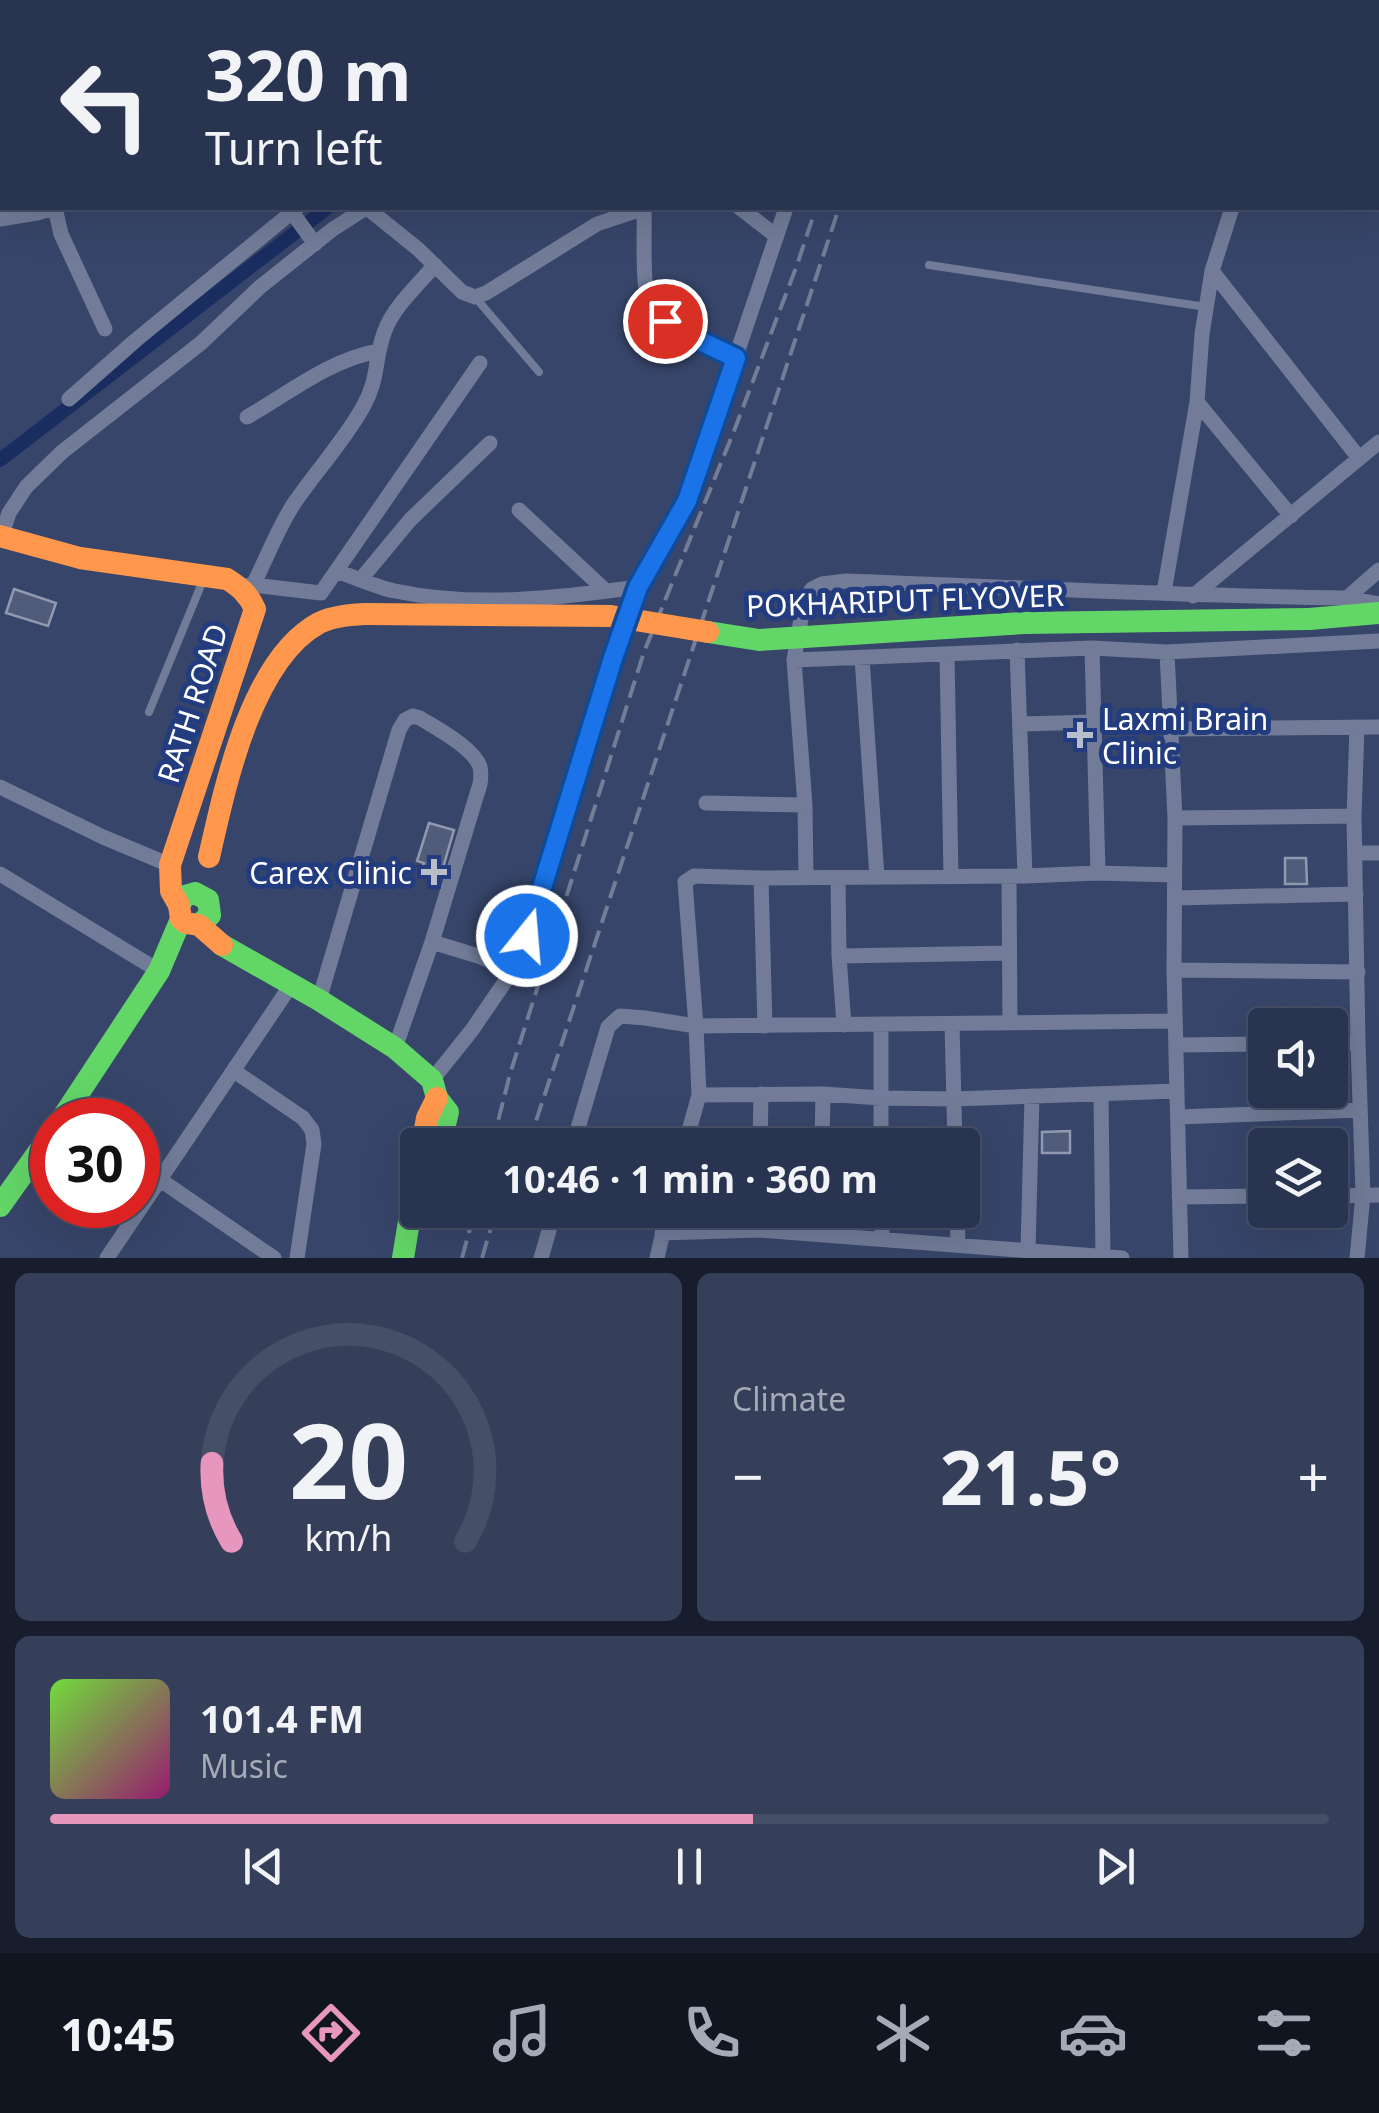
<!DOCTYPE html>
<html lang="en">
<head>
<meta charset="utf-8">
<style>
  :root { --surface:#293450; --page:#353f5a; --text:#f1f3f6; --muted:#a5aab7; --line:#454f67; --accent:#e797bd }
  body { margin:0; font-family:"Noto Sans",sans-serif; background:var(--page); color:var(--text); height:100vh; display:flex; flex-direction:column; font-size:38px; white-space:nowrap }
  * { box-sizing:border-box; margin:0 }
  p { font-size:32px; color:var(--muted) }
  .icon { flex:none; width:55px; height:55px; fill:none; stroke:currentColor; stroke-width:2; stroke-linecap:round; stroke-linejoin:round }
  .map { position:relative; height:1258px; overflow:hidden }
  .sheet { display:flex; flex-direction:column; gap:15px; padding:15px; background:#171d2c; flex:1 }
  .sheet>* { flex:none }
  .top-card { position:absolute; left:0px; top:0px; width:1380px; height:210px; box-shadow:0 10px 40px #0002,0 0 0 2px var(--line); background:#293450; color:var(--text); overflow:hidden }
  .controls { position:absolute; left:1248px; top:1008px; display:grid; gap:20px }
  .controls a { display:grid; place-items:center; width:100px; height:100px; border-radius:10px; background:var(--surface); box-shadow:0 10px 40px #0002,0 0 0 2px var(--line); font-size:50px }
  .speed { position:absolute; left:30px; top:1098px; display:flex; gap:20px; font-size:50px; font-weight:700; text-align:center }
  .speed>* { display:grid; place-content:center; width:130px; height:130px; border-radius:50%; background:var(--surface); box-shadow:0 10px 40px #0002,0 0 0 2px var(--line); line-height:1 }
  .speed .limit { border:15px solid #d22; background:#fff; color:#111 }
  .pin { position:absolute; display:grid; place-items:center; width:85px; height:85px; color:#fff; margin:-42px; border:5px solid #fff; border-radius:50%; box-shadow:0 2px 10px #0007 }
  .me { position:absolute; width:110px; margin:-55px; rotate:17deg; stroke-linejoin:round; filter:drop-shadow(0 0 8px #0008) }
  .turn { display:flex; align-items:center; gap:35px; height:210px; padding:0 40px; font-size:45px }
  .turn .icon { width:130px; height:130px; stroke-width:2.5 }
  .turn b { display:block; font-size:70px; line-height:85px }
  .big { font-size:75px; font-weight:700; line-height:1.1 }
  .sheet .widget { flex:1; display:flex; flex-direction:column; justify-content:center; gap:15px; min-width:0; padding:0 35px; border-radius:15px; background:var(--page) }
  .sheet .dial { align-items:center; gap:0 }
  .dial svg { height:260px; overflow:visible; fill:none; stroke:var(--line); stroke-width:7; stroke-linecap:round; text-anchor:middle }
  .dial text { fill:var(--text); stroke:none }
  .song { display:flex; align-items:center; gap:30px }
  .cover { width:120px; height:120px; border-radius:15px; background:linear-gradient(135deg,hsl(100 70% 55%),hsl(320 70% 35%)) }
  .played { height:10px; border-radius:5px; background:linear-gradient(90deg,var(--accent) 55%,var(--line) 55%) }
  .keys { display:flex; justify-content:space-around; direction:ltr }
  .heat { display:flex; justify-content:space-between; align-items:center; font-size:55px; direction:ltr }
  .sheet .tiles { flex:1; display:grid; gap:15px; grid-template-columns:1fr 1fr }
  .widget:last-child { grid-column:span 2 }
  .trip { position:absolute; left:400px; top:1128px; width:580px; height:100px; border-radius:10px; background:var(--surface); box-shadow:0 10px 40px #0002,0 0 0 2px var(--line); font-weight:700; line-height:100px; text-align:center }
  .tabs { display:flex; height:160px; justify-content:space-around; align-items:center; background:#101520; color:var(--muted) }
  .tabs .icon { width:70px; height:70px }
  .tabs .current { color:var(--accent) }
  .tabs b { font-size:45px; color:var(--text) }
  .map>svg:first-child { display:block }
</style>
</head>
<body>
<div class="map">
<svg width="1379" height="1258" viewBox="0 0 1379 1258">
  <rect width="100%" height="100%" fill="#37456a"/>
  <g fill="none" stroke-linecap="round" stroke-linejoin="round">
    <path stroke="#1a2d60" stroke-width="14" d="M590 2 593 0
      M0 460 327 208"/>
  </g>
  <path fill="#505c7a" stroke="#9099af" stroke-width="2.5" d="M14 589 56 603 48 626 6 613Z
    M429 823 454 830 439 881 420 874 424 863 417 861Z
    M1285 858H1306L1307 884H1285Z
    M1070 1131V1153H1042V1132Z"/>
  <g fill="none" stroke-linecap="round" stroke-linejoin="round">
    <path stroke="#727c98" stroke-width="8" d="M228 2 231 0
      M929 265 1206 307
      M475 297 539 372
      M149 712 204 578"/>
    <path stroke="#727c98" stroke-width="15" d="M90 0 91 2
      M394 0 397 2
      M1045 0 1047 2
      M1134 0 1136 2
      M1237 0 1240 2
      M1336 0 1339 2
      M450 2 453 0
      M568 2 570 0
      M651 2 653 0
      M859 2 860 0
      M1378 9 1379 8
      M1378 47 1379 49
      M0 184 2 204
      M55 208 61 234 105 329
      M289 208 315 244
      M367 208 418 249 462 292 475 297 486 293 597 224 645 208
      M644 208C645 230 642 276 647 295 658 330 706 344 736 358
      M740 208 775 235
      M0 219 37 213 54 208
      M1212 271 1359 458
      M69 399 136 340 297 208
      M1197 402 1291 516
      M247 417C289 393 331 359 379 351
      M519 510 606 591
      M1 537 9 513 26 487 62 452 201 343 260 287 333 229 366 208
      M1379 570 1347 598 1379 604
      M336 571C355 577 375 587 395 591 475 608 558 598 638 587
      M361 579 410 520 490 443
      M253 585C267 558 278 527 295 502 317 470 344 441 363 407 379 379 374 361 384 333 393 307 417 286 435 265
      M244 586 253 585 321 593 480 363
      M1164 592 1197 402 1202 334 1212 271 1232 208
      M1193 596 1379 442
      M1092 648 1098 873
      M1017 650 1025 876
      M1167 652 1175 818 1174 970 1181 1258
      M947 654 951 877
      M862 658 877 877
      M794 660 1092 648 1167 652 1379 641
      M1021 724 1094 722
      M1357 727 1354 816 1358 1043 1363 1195 1357 1258
      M1173 729 1379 727
      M0 787 103 837 170 865
      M706 803 805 805
      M1175 818 1354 816
      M1355 853H1379
      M0 874 159 971
      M1009 876 1010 1023
      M761 878 765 1026
      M806 878 805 805 794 660 804 601 812 589 822 584 846 581C1013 587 1180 596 1347 598
      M838 878 839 956 844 1025
      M1175 898 1356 894
      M432 942 478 956 513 970
      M839 956 1009 953
      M1174 970 1358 972
      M319 1000 399 730 405 720 413 716 420 718C436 728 474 748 480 767 481 771 481 780 480 784L432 942 395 1048
      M952 1024 955 1145
      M1330 1043H1358
      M1176 1045 1265 1044
      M234 1071 303 1118 312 1130 314 1144 297 1258
      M432 1080 472 1030 513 970 527 936 613 658 638 587 687 501 786 208
      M699 1095 823 1094 881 1098 954 1099 1177 1091
      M1101 1095 1103 1258
      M1178 1117 1360 1110
      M573 1145 608 1027 620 1016 645 1018 696 1026 1175 1021
      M685 1145 699 1095 696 1026 685 882 694 876 761 878 1025 876 1098 873 1174 875
      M760 1145 761 1094
      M822 1145 823 1094
      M881 1145V1025
      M48 1163 52 1166
      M159 1179 274 1258
      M1330 1196 1379 1195
      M1179 1197 1265 1196
      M109 1205 132 1221
      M882 1210V1239
      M957 1210 958 1244
      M662 1233 759 1230 1122 1258
      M822 1234V1210
      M1028 1250 1032 1096
      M107 1258 291 985
      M541 1258 555 1210
      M657 1258 668 1210"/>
    <path stroke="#63d668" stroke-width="22" d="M1309 619 1379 613
      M179 905 185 896 195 893 208 900 210 915 199 925
      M222 945 319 1000 395 1048 432 1080 437 1098 448 1112 440 1145
      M61 1120 159 971 181 919
      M0 1206 52 1133
      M403 1258 418 1167"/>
    <path stroke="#ff974d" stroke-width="22" d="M0 536 80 558 227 579C240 587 249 595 255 609L170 865 171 891 179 905 181 919 186 923 199 925 222 945
      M422 1145 427 1118 437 1098"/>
    <path stroke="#737d98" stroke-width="4" stroke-dasharray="18 8" stroke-linecap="butt" d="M882 2 883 0
      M908 2 909 0
      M492 1145 510 1074 644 652 734 431 797 265 816 208
      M528 1145 839 208
      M462 1258 475 1210
      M482 1258 496 1210"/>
    <path stroke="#63d668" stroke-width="22" d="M708 632 759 640 1024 623 1309 619"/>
    <path stroke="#ff974d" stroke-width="22" d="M209 857C225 787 251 660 319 623 333 616 350 615 365 614L611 616 708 632"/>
  </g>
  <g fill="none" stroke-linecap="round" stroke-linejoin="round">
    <g stroke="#114b97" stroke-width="25">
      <path id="route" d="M527 936 613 658 638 587 687 501 736 358 677 330 665 321"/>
    </g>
    <use href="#route" stroke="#1a73e8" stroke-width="18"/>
  </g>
  <g fill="#b9becb" stroke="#223c7f" stroke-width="4">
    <path d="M1075 720h10v10h10v10h-10v10h-10v-10h-10v-10h10z"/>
    <path d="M429 857h10v10h10v10h-10v10h-10v-10h-10v-10h10z"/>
  </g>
  <g text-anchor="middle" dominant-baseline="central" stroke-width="10" stroke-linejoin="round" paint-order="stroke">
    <g font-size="30" fill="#fff" stroke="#223c7f">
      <text transform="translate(905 600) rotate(-2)">POKHARIPUT FLYOVER</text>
      <text transform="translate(192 703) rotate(-72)">RATH ROAD</text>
    </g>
    <g font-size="30" fill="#fff" stroke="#223c7f" text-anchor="start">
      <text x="1102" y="718">Laxmi Brain<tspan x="1102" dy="34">Clinic</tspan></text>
      <text x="412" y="872" text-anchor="end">Carex Clinic</text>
    </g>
  </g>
</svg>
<div class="controls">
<a><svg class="icon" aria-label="sound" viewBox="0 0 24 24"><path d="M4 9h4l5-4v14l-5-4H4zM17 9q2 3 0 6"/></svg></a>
<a><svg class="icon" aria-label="layers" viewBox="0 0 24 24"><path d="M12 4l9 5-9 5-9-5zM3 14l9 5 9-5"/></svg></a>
</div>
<div class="speed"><div class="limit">30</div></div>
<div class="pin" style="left:665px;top:321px;background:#d93025"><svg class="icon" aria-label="arrive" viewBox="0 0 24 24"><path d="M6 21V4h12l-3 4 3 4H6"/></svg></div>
<svg class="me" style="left:527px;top:936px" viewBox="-20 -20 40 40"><circle r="17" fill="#1a73e8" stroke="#fff" stroke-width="3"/><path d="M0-11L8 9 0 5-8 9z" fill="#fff"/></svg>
<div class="trip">10:46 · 1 min · 360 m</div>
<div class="top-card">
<div class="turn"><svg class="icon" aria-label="left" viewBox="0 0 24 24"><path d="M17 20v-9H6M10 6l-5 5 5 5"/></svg><div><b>320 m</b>Turn left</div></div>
</div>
</div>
<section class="sheet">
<div class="tiles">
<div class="widget dial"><svg viewBox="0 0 100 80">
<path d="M14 69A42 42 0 1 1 86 69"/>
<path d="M14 69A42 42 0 0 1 8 45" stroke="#e797bd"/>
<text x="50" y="56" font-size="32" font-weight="700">20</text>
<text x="50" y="72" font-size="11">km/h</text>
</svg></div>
<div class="widget"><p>Climate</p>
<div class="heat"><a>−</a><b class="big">21.5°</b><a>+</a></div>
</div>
<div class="widget">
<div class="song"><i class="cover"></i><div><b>101.4 FM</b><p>Music</p></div></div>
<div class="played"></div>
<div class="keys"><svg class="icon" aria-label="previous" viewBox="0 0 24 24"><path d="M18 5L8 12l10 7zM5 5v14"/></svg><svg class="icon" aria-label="pause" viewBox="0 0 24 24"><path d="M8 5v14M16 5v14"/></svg><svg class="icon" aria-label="next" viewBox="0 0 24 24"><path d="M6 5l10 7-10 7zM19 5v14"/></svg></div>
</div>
</div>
</section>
<nav class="tabs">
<b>10:45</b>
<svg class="icon current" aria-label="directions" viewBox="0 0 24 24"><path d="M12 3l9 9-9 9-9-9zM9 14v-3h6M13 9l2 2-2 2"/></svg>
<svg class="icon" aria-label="music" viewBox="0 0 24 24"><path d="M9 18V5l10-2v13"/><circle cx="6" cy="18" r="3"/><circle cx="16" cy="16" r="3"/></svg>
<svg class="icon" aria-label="phone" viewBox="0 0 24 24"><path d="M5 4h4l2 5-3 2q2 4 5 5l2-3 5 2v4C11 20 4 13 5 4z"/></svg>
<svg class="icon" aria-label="climate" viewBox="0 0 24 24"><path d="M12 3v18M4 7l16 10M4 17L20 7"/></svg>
<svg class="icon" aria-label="car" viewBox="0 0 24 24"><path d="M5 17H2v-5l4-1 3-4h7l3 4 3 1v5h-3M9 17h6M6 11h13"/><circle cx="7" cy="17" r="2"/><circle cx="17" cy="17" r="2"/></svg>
<svg class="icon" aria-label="filters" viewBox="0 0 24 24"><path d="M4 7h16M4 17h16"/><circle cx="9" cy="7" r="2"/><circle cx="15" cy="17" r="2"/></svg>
</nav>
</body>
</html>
